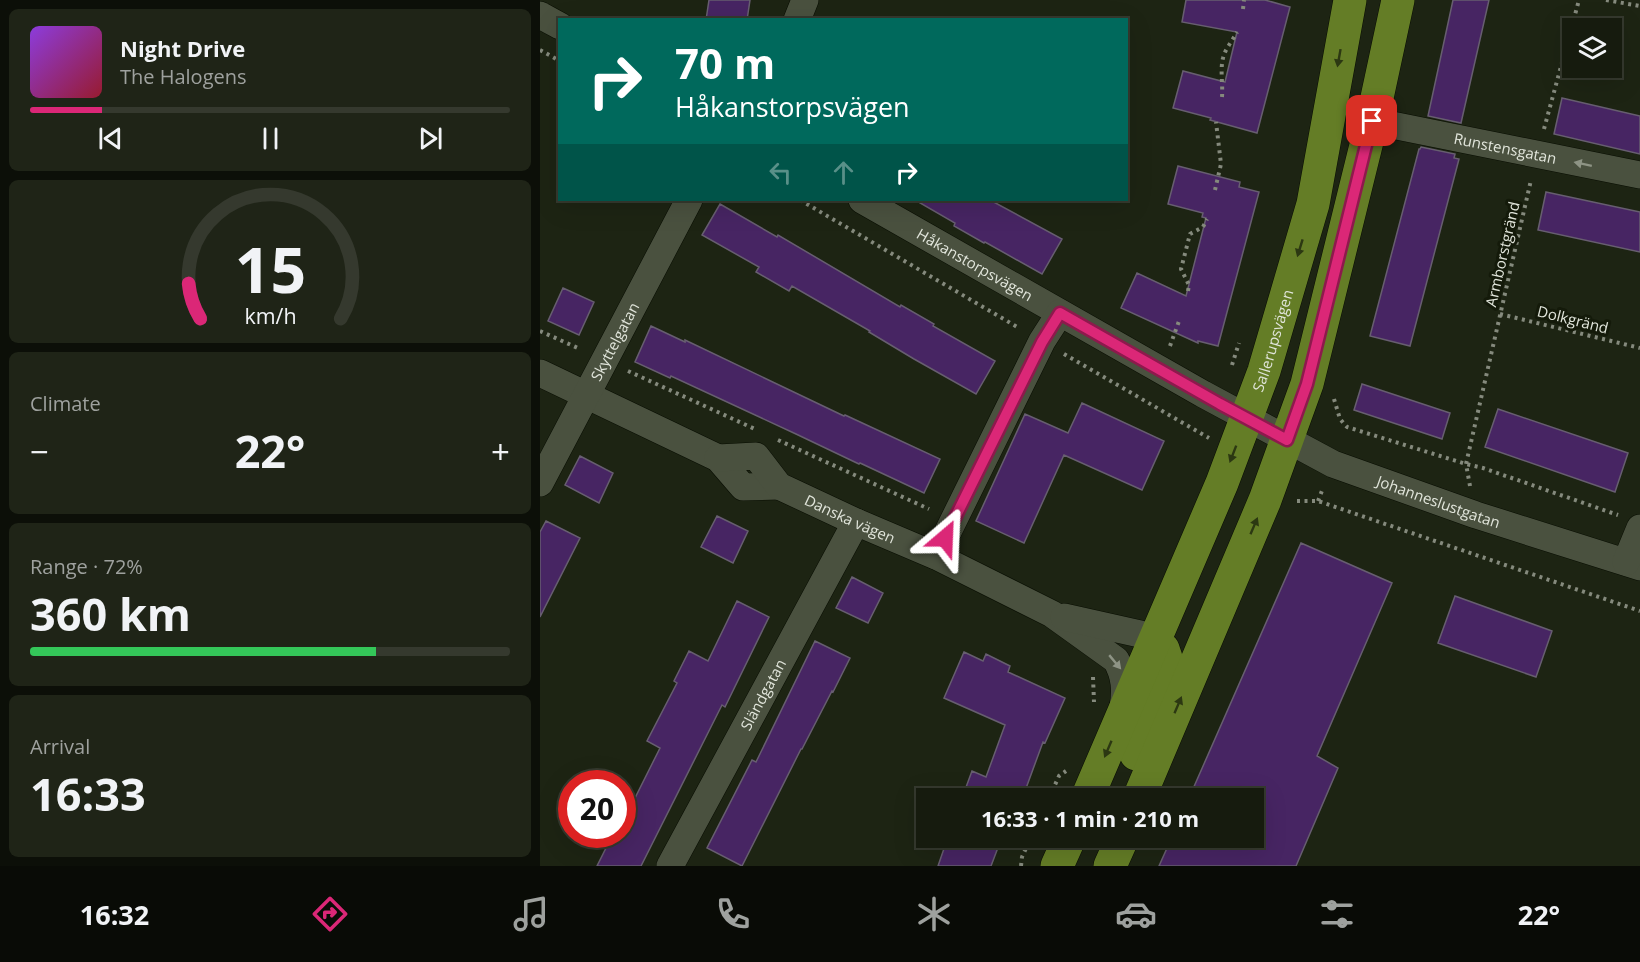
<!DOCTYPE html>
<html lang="en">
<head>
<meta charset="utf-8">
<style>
  :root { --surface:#161b0e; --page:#1f2417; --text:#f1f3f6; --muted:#9ea19e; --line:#35392e; --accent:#db2777 }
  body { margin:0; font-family:"Open Sans",sans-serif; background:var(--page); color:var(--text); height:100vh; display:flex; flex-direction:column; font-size:22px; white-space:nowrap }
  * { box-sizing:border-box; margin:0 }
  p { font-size:20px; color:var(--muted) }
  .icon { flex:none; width:33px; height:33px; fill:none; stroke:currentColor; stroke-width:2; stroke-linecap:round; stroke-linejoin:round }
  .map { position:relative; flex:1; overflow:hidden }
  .drawer { display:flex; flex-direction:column; gap:9px; padding:9px; background:#0c0f08; width:540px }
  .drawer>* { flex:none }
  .guide { position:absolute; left:18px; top:18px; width:570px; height:183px; border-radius:0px; box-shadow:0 6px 24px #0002,0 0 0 2px var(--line); background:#00695c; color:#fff; overflow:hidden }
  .buttons { position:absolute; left:1022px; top:18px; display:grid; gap:12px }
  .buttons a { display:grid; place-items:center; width:60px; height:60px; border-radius:0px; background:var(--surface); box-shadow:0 6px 24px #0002,0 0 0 2px var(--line); font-size:30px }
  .speed { position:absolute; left:18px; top:770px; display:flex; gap:12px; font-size:30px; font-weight:700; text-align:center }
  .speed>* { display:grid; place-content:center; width:78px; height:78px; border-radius:50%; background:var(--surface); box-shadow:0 6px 24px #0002,0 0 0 2px var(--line); line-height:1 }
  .speed .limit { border:9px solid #d22; background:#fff; color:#111 }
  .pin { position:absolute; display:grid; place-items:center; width:51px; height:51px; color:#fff; margin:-26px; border-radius:12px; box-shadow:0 3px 9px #0006 }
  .me { position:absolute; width:66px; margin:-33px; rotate:26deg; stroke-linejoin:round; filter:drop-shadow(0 0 4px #0008) }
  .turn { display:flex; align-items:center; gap:21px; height:126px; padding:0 18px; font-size:27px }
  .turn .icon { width:78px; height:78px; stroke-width:2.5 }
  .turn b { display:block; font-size:42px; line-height:51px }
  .lanes { display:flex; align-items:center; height:57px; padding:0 18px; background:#0003; justify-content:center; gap:30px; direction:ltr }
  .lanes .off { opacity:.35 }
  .big { font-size:45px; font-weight:700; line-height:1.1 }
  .drawer .tile { flex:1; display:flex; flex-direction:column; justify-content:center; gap:9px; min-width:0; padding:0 21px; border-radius:9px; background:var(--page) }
  .drawer .dial { align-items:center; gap:0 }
  .dial svg { height:156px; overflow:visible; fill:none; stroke:var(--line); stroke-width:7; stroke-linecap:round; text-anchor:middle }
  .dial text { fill:var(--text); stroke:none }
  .song { display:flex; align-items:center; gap:18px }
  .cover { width:72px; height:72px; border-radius:9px; background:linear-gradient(135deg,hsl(270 70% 55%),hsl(350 70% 35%)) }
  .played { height:6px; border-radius:3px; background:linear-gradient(90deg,var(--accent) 15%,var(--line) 15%) }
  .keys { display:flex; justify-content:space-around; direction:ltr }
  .heat { display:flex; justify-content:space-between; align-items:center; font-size:33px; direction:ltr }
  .charge { height:9px; border-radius:4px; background:linear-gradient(90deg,#34c759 72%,var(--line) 0) }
  .trip { position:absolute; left:376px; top:788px; width:348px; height:60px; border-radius:0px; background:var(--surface); box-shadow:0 6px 24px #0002,0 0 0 2px var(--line); font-weight:700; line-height:60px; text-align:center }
  .tabs { display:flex; height:96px; justify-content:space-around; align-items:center; background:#090b06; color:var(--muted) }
  .tabs .icon { width:42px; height:42px }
  .tabs .on { color:var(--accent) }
  .tabs b { font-size:27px; color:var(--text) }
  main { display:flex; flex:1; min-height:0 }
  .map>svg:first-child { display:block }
</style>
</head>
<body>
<main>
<section class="drawer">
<div class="tile">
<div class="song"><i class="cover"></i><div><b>Night Drive</b><p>The Halogens</p></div></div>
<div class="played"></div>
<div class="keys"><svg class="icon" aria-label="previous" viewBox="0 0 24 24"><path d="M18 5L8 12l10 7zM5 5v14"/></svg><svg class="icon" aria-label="pause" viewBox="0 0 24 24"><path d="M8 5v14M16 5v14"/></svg><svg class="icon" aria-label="next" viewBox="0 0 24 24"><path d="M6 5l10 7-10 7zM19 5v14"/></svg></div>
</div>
<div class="tile dial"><svg viewBox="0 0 100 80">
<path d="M14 69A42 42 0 1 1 86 69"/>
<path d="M14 69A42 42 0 0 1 8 51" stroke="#db2777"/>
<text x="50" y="56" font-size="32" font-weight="700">15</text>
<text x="50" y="72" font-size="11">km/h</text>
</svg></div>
<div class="tile"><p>Climate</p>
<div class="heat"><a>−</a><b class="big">22°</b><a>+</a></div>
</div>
<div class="tile"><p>Range · 72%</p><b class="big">360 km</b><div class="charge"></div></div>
<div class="tile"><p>Arrival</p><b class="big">16:33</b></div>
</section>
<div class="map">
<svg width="1100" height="866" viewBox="0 0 1100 866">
  <rect width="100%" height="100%" fill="#1d2413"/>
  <path fill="#472563" stroke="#675e70" stroke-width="1.5" d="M169 0H210L207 20H166Z
    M646 0H725L750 7 717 133 670 120 671 118 633 108 643 71 685 82 697 32 642 22Z
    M913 0H949L921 123 888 116Z
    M1022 98 1100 116V154L1014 134Z
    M881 147 915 154 914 158 919 159 870 346 830 336 879 149H880Z
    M638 166 700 182 699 187 719 192 678 346 658 341V343L581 308 597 273 646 296 666 218 662 217 663 213 628 204Z
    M1006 192 1100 212V252L998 230Z
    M375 200H450L522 239 502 274 445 242 444 243 414 226 415 223Z
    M180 204 237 237 238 235 360 307 361 305 394 324 393 326 455 361 436 394 374 359 329 332 330 331 252 286 249 291 216 272 219 267 162 235Z
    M23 288 54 302 39 335 8 321Z
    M111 326 145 342V340L304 416 305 415 400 459 384 493 320 463 319 464 256 434 131 376 130 378 95 362Z
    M822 384 910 413 902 439 814 410Z
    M542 403 624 441 602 490 524 455 484 543 436 521 485 414 528 433Z
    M958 409 1088 453 1075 492 945 447Z
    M40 456 73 473 59 503 25 485Z
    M177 516 208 531 193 563 161 547Z
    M6 521 40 538 0 617V532Z
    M761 543 852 583 777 756 798 768 756 866H619L632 837H714V798H649Z
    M312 577 343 593 328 623 296 608Z
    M915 596 1012 631 996 677 898 643Z
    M197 601 229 617 185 707 182 705 101 866H57L72 836 76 838 77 834H82V824L120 748 107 741 137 683 134 681 149 651 168 661Z
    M275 641 310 658 293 692 292 691 262 749H261L202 866 167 848 212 760 216 762Z
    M424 652 443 661 446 654 470 666 468 672 525 698 505 743 503 742 485 791 479 789 497 796V798H422L432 771 446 777 465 725 404 698Z
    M408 837H462L451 866H398Z"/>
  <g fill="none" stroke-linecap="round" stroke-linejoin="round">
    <g stroke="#080d02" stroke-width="28">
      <g id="minor">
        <path d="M0 15 20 26"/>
        <path d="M257 20 265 0"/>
        <path id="s1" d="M832 121 1100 175"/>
        <path id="s2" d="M322 200 663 394 793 464 936 515 1100 567"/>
        <path d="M0 373 178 458 203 487 239 486"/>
        <path id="s3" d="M178 458 216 456 239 486 316 522 396 556 512 614 576 660C585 676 586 690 583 707"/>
        <path id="s4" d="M0 483 149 200"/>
        <path d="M396 556 502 341 520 313"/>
        <path d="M1086 562 1100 528"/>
        <path d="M524 617 600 634 614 641"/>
        <path id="s5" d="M130 866 316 522"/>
      </g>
    </g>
    <g stroke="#080d02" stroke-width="34">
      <g id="major">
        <path d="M596 754 626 669V658L623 649"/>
        <path id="s6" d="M547 798 682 483 724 371 773 204 810 0"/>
        <path d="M599 798 725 500 767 384 832 121 858 0"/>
        <path d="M517 866 530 837"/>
        <path d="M570 866 583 837"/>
      </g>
    </g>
    <path stroke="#858a7d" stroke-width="4" stroke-dasharray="3 4.5" stroke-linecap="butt" d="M1066 0 1100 6
      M703 9 704 0
      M0 50 20 61
      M682 97C683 84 680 70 683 58 685 49 693 40 697 32
      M1004 129 1039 0
      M675 190 681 164 676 122
      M260 200 479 328
      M648 291 649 285 641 269 650 234 663 227 667 219
      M960 314 1100 348
      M0 331 40 349
      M630 346 639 321
      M524 354 669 438
      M692 365 699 343
      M88 371 215 429
      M794 399 800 419 807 427 926 464 943 468 1078 515
      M238 440 389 509
      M930 486 926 464 991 180
      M757 501H778L1100 611
      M778 501 783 488
      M553 677 554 702
      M509 798 519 776 526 771
      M481 866 482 857 491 837"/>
    <use href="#minor" stroke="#4a513f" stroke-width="27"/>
    <use href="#major" stroke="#647d26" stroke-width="33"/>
  </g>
  <defs><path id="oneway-solid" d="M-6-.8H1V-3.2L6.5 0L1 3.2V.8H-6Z" transform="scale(1.5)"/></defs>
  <g fill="#2c3812">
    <use href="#oneway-solid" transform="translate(799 58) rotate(100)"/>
    <use href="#oneway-solid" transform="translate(760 248) rotate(107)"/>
    <use href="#oneway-solid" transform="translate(693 454) rotate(111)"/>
    <use href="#oneway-solid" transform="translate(714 526) rotate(-67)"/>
    <use href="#oneway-solid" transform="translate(638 705) rotate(-67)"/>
    <use href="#oneway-solid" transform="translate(568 749) rotate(113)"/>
  </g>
  <g fill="#8e9485">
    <use href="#oneway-solid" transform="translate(1043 164) rotate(-168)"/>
    <use href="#oneway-solid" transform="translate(575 662) rotate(50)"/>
  </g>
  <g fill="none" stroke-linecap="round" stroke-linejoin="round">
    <g stroke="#8e194d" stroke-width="15">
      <path id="route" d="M405 538 502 342 520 313 680 404 747 440 767 384 832 121"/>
    </g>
    <use href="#route" stroke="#db2777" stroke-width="10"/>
  </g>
  <g text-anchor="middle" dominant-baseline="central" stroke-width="6" stroke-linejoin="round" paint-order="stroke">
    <g font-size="15" fill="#e1e5db" stroke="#141a0a">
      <text stroke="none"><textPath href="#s1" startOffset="136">Runstensgatan</textPath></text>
      <text transform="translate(962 254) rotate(-77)">Armborstgränd</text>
      <text stroke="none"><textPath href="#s2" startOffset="130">Håkanstorpsvägen</textPath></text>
      <text transform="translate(1033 319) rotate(14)">Dolkgränd</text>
      <text stroke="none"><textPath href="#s6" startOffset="494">Sallerupsvägen</textPath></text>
      <text stroke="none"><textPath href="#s4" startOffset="160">Skyttelgatan</textPath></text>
      <text stroke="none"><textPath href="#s2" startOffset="652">Johanneslustgatan</textPath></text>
      <text stroke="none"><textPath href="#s3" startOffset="154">Danska vägen</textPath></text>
      <text stroke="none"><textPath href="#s5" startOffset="195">Sländgatan</textPath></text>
    </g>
  </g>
</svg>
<div class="buttons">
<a><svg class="icon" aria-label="layers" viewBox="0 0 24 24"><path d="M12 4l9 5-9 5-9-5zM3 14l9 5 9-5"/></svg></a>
</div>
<div class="speed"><div class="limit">20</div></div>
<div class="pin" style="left:832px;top:121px;background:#d93025"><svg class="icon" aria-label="arrive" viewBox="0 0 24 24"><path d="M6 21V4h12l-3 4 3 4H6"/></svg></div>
<svg class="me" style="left:405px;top:538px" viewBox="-20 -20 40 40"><path d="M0-17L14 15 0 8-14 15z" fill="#db2777" stroke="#fff" stroke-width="4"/></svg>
<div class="trip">16:33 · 1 min · 210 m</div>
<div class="guide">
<div class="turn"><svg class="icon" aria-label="right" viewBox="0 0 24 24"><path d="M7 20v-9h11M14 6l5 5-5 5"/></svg><div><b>70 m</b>Håkanstorpsvägen</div></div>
<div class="lanes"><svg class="icon off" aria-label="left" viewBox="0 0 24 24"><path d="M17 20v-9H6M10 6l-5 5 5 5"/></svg><svg class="icon off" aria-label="ahead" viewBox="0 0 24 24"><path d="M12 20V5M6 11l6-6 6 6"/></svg><svg class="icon" aria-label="right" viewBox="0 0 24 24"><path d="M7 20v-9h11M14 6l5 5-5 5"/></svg></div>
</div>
</div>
</main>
<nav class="tabs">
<b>16:32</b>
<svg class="icon on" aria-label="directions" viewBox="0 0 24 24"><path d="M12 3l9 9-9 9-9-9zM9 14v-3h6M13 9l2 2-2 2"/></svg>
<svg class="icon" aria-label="music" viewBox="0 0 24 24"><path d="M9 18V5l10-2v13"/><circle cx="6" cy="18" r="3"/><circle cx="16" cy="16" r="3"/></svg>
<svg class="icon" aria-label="phone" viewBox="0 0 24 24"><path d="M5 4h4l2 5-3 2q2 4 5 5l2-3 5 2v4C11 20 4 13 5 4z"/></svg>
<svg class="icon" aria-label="climate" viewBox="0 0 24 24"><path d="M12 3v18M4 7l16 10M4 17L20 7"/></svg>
<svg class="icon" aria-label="car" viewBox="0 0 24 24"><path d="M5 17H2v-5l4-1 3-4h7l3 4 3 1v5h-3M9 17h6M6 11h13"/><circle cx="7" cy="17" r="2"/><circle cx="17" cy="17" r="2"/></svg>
<svg class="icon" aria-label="filters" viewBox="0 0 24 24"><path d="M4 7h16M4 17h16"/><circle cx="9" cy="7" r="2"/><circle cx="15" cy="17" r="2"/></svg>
<b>22°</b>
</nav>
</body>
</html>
